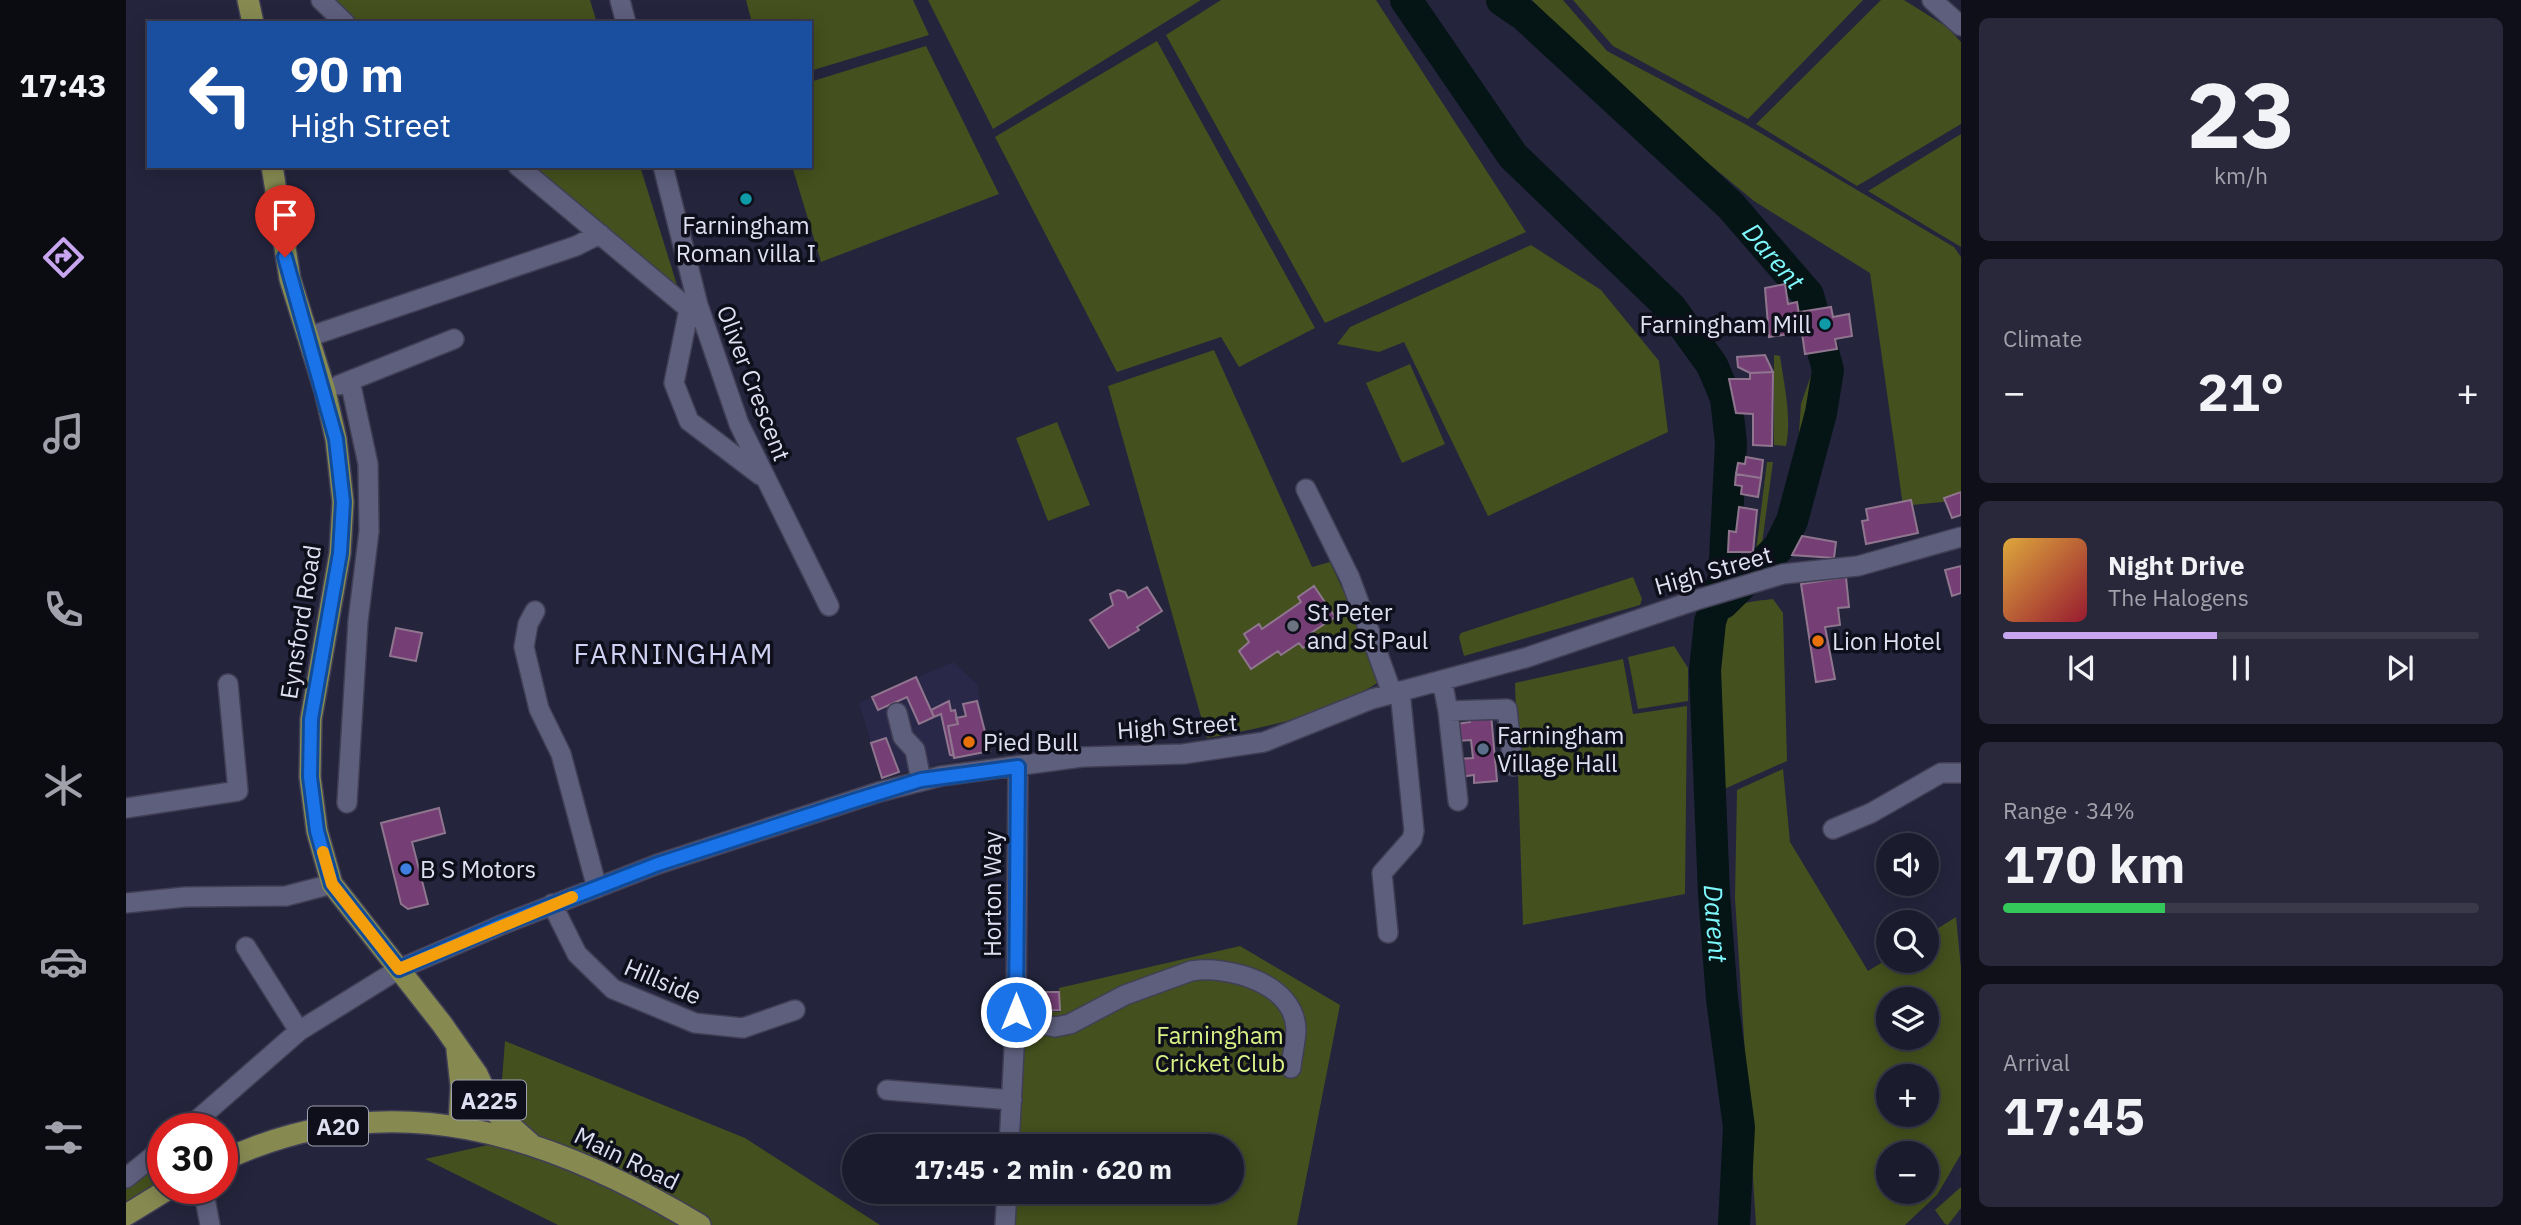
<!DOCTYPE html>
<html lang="en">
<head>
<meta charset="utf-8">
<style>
  :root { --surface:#1b1b2e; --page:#28283a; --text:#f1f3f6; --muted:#a0a1aa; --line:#39394a; --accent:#c7a6ef }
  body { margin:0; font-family:"IBM Plex Sans",sans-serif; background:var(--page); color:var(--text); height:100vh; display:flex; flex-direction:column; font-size:26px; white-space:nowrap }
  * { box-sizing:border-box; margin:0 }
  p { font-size:23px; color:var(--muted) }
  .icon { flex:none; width:38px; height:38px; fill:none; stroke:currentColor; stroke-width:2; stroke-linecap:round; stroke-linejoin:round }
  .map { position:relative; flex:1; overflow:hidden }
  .sheet { display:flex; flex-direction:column; gap:18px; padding:18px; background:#0f0f19; width:560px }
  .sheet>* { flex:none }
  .guide { position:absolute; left:21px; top:21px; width:665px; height:147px; border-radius:0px; box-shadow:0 4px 18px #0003,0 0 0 2px var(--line); background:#1a4fa0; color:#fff; overflow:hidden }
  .controls { position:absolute; left:1750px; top:833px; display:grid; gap:14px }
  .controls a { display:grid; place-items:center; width:63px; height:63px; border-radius:50%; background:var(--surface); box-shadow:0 4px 18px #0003,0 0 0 2px var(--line); font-size:35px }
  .speed { position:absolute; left:21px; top:1113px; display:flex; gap:14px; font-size:35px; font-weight:700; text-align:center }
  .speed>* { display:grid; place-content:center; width:91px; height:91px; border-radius:50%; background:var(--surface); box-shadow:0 4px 18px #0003,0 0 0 2px var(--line); line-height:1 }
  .speed .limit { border:10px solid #d22; background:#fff; color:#111 }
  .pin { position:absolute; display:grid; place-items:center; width:60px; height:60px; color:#fff; margin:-72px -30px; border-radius:50% 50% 50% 0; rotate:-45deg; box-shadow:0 0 7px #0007 }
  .pin .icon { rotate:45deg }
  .me { position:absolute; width:77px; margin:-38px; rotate:0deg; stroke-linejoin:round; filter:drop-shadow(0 0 5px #0008) }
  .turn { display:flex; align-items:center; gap:24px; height:147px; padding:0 28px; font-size:32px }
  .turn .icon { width:91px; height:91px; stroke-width:2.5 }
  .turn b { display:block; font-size:49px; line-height:60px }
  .big { font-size:52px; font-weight:800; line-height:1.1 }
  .sheet .widget { flex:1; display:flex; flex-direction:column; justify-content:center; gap:10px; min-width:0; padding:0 24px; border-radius:10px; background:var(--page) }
  .sheet .dial { align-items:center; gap:0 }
  .dial b { font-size:91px; line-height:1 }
  .song { display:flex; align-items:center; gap:21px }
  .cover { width:84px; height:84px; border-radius:10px; background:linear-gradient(135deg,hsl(40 70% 55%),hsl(350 70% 35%)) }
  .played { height:7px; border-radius:4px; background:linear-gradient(90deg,var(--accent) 45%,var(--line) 45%) }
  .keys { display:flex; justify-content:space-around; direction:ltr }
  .heat { display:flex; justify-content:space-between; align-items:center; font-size:38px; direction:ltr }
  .charge { height:10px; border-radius:5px; background:linear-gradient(90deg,#34c759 34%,var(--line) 0) }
  .trip { position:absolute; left:716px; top:1134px; width:402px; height:70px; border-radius:35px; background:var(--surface); box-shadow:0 4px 18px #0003,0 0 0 2px var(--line); font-weight:800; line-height:70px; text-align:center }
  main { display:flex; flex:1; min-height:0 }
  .dock { display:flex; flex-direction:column; width:126px; justify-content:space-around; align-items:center; background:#0b0b12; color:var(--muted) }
  .dock .icon { width:49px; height:49px }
  .dock .selected { color:var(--accent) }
  .dock b { font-size:32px; color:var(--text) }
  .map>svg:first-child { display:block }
</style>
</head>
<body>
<main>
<nav class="dock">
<b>17:43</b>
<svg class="icon selected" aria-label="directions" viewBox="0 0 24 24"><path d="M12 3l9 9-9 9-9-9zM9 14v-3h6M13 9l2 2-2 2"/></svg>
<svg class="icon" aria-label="music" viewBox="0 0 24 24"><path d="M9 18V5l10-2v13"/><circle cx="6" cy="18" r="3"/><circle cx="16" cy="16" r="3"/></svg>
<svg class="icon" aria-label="phone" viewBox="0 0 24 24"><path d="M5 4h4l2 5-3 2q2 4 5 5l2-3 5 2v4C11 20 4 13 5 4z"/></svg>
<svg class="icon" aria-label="climate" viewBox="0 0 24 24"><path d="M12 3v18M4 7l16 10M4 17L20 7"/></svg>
<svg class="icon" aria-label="car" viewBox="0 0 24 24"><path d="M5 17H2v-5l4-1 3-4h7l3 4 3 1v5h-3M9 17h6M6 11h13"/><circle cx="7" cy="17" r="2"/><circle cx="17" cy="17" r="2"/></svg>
<svg class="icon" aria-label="filters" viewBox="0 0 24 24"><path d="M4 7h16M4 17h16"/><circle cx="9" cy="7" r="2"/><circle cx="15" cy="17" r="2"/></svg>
</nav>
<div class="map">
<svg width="1835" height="1225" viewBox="0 0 1835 1225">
  <rect width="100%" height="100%" fill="#24243d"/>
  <path fill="#292848" d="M827 662 851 684 864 755 816 763 756 778 733 703Z"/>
  <path fill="#44501d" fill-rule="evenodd" d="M197 0H464L471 23H223Z
    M620 0H787L803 35 684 71V23H626Z
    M802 0H1075L867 129Z
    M1095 0H1250L1400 232 1199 323 1040 35Z
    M1406 0H1437L1481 51 1619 124 1828 247 1835 257V500L1777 506 1744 273 1628 201 1471 71Z
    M1447 0H1737L1622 119 1487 46Z
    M1755 0H1778L1821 27 1835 42V124L1731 186 1630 124Z
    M1031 41 1189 328 1113 367 1095 337 991 372 869 137Z
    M800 46 873 194 695 262 666 166H684V82Z
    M1835 134V247L1742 191Z
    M391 166H514L555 298Z
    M1405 245 1475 290 1533 361 1542 432 1362 516 1278 342 1253 352 1211 344 1224 327Z
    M1088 350 1186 567 1204 562 1258 679C1206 713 1141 728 1081 738L982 386Z
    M1648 355 1654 356C1658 384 1666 418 1660 446L1648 445Z
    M1693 363 1688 386 1684 463 1671 461 1675 404 1689 364Z
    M1284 364 1319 444 1276 463 1240 383Z
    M931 422 964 505 922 521 890 438Z
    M1641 462H1647L1635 551H1630Z
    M1670 467 1682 470 1667 520 1657 540V519L1663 516 1669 494 1665 490Z
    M1507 577 1516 599 1514 605 1338 656 1333 637 1335 633Z
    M1647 599 1657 613 1661 761 1596 790C1593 752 1578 641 1602 613 1612 601 1632 601 1647 599Z
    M1548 646 1562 668V701L1512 709 1502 657Z
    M1497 659 1507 714 1561 706 1559 894 1397 925 1389 683Z
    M1657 769 1664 842 1742 971 1762 959 1801 961V935L1830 917 1835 968V1154L1811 1195 1779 1225H1630L1609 898 1611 790ZM1762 999H1801V1038H1762ZM1762 1076H1801V1115H1762ZM1762 1153H1801V1192H1762Z
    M1114 946 1214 1005 1171 1225H881L882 1192H1106V1146H885L891 1012H934L933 988Z
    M379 1041 619 1138 754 1225H432L299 1159 371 1143Z
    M37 1148V1188L0 1217V1178Z
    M1835 1187V1208L1822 1225 1819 1224 1809 1210Z"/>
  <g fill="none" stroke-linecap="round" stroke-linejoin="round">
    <g stroke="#051515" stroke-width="32">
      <path id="s1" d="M1280 0 1387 156 1545 308 1586 365 1600 398 1605 443 1598 578 1584 622 1579 670 1588 894 1596 999 1613 1127 1608 1225"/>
      <path id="s2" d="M1376 0 1398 15 1605 206 1682 295 1702 370 1695 413 1666 521 1653 547 1597 603"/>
    </g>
  </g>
  <path fill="#753e75" stroke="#8f768e" stroke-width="2" d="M1659 284 1662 304 1671 302 1676 332 1643 337 1639 288Z
    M1705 307 1707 317 1723 314 1726 336 1709 339 1711 349 1679 354 1673 312Z
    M1639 355 1647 372 1624 373 1612 367 1611 357Z
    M1647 372 1646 446 1627 445V414L1610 413 1603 379H1624V373Z
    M1620 457 1637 460 1635 478 1610 474 1612 463 1619 464Z
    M1610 474 1635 478 1632 497 1615 494 1616 486 1609 485Z
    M1835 492V515L1826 518 1818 498Z
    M1785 500 1792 533 1740 544 1736 521 1742 520 1740 509Z
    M1613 507 1631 510 1627 552H1602L1603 531 1610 532Z
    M1676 536 1710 542 1708 558 1666 555Z
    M1835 566V593L1826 596 1819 570Z
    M1720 577 1723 607 1712 608 1714 625 1699 627 1709 679 1690 682 1675 584Z
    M1188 586 1209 617 1182 635 1187 642 1177 648 1173 643 1155 655 1152 651 1125 669 1113 651 1123 642 1118 634 1133 624 1136 629 1175 602 1172 597Z
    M1021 587 1036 611 1011 627 1013 630 983 648 964 620 987 605 984 594 992 590 999 592 1002 598Z
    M270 628 296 633 290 661 264 656Z
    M790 677 808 717 793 724 781 697 752 710 746 697Z
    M823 701 825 711 829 710 832 724 822 726 828 756 824 755 815 714 808 717 805 710Z
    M851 701 864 751 828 758 822 726 832 724 830 718 840 716 837 704Z
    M1365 714 1371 781 1348 783V775L1333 777 1331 759 1347 758 1345 740 1332 741 1331 724 1344 722 1343 716Z
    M760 738 773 772 756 778 745 743Z
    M313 808 319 833 286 842 302 904 282 909 275 904 255 823Z
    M908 992H933L934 1010 909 1011Z"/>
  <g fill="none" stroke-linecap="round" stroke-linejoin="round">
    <g stroke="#403f55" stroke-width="22">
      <path id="minor" d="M195 0 219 23
        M494 0 500 23
        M1806 0 1835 26
        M392 166 563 309
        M537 166 572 305 613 424 703 606
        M563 309 548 383 563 421 634 475
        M182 337 450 246 474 234
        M213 385 328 339
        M1180 489 1224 578 1266 693
        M409 611 402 624 398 647 413 709 435 754 471 888
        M1316 680 1322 711 1381 709 1387 766
        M1322 711 1332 801
        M771 713 777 737 789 750 795 780
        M221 803 232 621 243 531 242 464 224 381
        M0 808 112 791 102 684
        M1707 829 1745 813 1815 773H1835
        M0 903 59 897 160 896 206 884
        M426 904 451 954 487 989 569 1023 617 1028 669 1010
        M1262 933 1256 873 1286 839 1288 831 1274 691
        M120 947 173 1031
        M890 1012 915 1024 929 1027 944 1024 999 995 1065 971C1102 965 1168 983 1170 1029 1170 1041 1166 1055 1165 1068
        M761 1090 886 1100
        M61 1129 173 1031 273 969 375 925 532 864 753 792 815 776 956 757 1057 754 1138 742 1246 699 1399 658 1570 600 1657 574 1732 566 1835 537
        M883 1146 890 1012 892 767
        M0 1178 37 1148
        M77 1188 84 1225
        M879 1225 881 1192"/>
    </g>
    <g stroke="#403f55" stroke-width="24">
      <path id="major" d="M122 0 127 23
        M146 166 164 279 199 391 210 439 217 502 214 553 185 719 184 777 191 831 206 884 316 1024 351 1074 368 1111 404 1143
        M331 1050 335 1086 333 1125
        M96 1161C265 1080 424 1135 574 1225
        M0 1215 44 1188"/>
    </g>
    <use href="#minor" stroke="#5e5f7d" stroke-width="19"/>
    <use href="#major" stroke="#868a51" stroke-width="21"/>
  </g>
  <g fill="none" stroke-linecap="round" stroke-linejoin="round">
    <g stroke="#114b97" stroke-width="18">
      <path id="route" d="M159 257 210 439 217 502 214 553 185 719 184 777 191 831 206 884 273 969 375 925 532 864 730 800 795 780 892 767 890 1012"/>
    </g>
    <use href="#route" stroke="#1a73e8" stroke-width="12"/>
    <path stroke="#f59e0b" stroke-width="12" d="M197 852 206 884 273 969 446 897"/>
  </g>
  <g fill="#0f9aa8" stroke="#0e0f1a" stroke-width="2.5">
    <circle cx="620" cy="199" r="7"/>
    <circle cx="1699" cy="324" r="7"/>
  </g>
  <circle fill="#6b7280" stroke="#0e0f1a" stroke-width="2.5" cx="1167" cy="626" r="7"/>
  <g fill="#e8710a" stroke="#0e0f1a" stroke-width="2.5">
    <circle cx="1692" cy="641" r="7"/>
    <circle cx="843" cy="742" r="7"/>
  </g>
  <circle fill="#5c6f8a" stroke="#0e0f1a" stroke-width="2.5" cx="1357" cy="749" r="7"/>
  <circle fill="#3f7fe0" stroke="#0e0f1a" stroke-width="2.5" cx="280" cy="869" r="7"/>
  <g text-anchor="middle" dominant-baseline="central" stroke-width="7" stroke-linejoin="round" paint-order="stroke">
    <g fill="#0e0f1a" stroke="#a0a1b0" stroke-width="2">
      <rect x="326" y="1080.5" width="74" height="39" rx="5"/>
      <rect x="182" y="1106.5" width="60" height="39" rx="5"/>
    </g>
    <g font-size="23" font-weight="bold" fill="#dedff1">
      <text x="363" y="1100">A225</text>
      <text x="212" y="1126">A20</text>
    </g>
    <g font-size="24" fill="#dedff1" stroke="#0e0f1a" text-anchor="start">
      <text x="620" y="225" text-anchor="middle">Farningham<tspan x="620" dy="28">Roman villa I</tspan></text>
      <text x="1685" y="324" text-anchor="end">Farningham Mill</text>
      <text x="1181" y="612">St Peter<tspan x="1181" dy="28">and St Paul</tspan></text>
      <text x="1706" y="641">Lion Hotel</text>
      <text x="1371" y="735">Farningham<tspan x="1371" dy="28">Village Hall</tspan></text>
      <text x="857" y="742">Pied Bull</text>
      <text x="294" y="869">B S Motors</text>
    </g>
    <g font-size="24" fill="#dedff1" stroke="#0e0f1a">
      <text transform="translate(628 383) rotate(69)">Oliver Crescent</text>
      <text transform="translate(1587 570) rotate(-16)">High Street</text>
      <text transform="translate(174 622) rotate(-81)">Eynsford Road</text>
      <text transform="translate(1051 726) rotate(-4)">High Street</text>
      <text transform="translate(866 894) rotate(-90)">Horton Way</text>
      <text transform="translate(537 981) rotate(23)">Hillside</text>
      <text transform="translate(501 1158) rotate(26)">Main Road</text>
    </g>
    <g font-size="24" fill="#d7f185" stroke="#0e0f1a">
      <text x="1094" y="1035">Farningham<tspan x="1094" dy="28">Cricket Club</tspan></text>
    </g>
    <g font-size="26" font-style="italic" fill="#7ef8fd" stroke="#0e0f1a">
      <text stroke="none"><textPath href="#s2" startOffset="374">Darent</textPath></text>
      <text stroke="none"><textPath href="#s1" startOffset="1043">Darent</textPath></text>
    </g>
    <g font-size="28" letter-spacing="2" fill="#d0d2f4" stroke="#0e0f1a">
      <text x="548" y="653">FARNINGHAM</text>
    </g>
  </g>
</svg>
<div class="controls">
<a><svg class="icon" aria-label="sound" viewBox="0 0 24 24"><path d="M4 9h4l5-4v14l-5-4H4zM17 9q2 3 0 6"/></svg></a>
<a><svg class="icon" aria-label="search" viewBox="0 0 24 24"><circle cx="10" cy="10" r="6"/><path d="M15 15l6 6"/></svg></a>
<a><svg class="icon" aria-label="layers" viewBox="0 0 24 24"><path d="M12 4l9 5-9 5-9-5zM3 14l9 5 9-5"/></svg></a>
<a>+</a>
<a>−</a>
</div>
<div class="speed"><div class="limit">30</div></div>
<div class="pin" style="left:159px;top:257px;background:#d93025"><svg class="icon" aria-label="arrive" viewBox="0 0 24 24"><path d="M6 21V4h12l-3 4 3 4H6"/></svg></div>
<svg class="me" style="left:890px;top:1012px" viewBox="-20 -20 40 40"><circle r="17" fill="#1a73e8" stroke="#fff" stroke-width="3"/><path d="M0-11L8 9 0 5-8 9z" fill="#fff"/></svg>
<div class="trip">17:45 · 2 min · 620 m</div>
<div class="guide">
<div class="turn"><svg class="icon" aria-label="left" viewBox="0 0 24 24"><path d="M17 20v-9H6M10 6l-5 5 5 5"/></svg><div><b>90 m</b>High Street</div></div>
</div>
</div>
<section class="sheet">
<div class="widget dial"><b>23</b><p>km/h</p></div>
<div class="widget"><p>Climate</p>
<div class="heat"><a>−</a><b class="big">21°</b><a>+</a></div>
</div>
<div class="widget">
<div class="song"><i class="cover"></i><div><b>Night Drive</b><p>The Halogens</p></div></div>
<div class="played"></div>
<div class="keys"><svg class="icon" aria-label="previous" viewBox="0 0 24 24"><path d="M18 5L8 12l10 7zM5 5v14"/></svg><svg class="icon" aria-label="pause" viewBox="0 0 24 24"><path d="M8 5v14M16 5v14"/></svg><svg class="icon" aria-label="next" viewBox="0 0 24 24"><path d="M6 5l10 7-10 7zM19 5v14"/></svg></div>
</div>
<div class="widget"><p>Range · 34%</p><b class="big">170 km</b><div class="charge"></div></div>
<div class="widget"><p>Arrival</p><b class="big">17:45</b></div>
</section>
</main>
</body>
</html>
